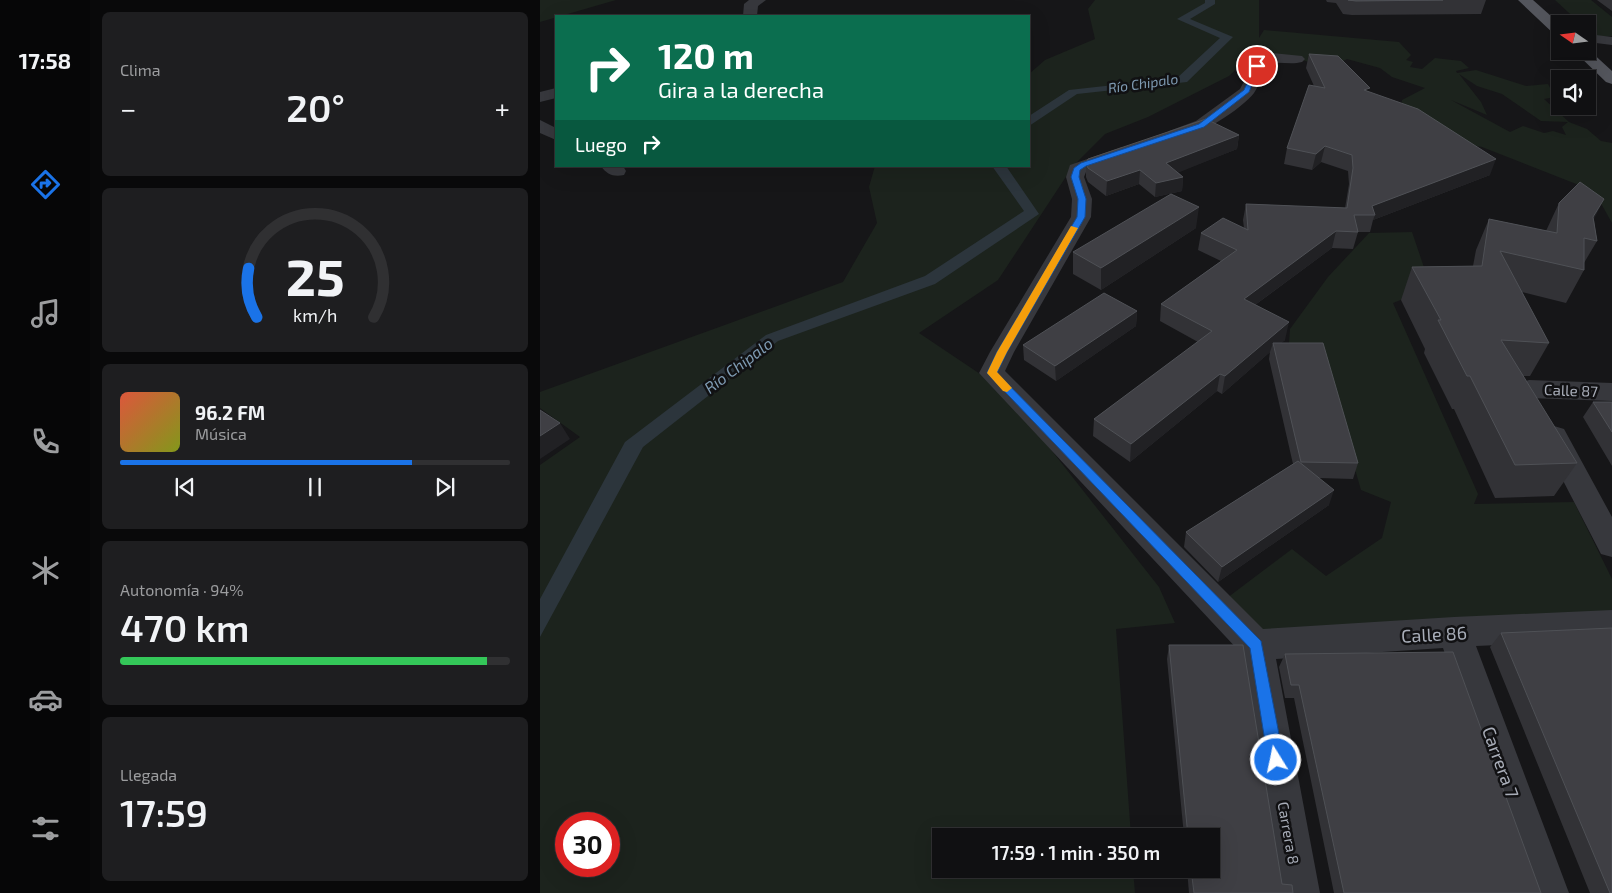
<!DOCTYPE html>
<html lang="es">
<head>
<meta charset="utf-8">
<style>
  :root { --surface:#101012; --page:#1e1e20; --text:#f1f3f6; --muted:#9c9d9f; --line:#303032; --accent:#1a73e8 }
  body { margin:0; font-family:"Exo 2",sans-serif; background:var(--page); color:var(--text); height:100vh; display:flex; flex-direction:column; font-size:19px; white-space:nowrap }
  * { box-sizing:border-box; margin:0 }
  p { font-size:16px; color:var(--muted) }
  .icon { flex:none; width:28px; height:28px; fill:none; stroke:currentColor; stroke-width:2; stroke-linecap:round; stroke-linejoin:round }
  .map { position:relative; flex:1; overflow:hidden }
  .side { display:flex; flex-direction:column; gap:12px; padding:12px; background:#09090a; width:450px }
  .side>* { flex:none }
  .top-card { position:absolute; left:15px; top:15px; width:475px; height:152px; border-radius:0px; box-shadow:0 5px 20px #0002,0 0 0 1px var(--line); background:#0b6e4f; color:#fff; overflow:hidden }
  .needle { width:32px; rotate:284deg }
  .fabs { position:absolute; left:1011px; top:15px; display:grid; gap:10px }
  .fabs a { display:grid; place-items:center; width:45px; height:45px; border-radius:0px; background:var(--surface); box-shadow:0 5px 20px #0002,0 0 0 1px var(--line); font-size:25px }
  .speed { position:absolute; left:15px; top:812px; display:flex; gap:10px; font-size:25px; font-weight:700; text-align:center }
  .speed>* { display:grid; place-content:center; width:65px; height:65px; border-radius:50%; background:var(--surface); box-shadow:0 5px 20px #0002,0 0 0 1px var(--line); line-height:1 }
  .speed .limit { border:8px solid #d22; background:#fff; color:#111 }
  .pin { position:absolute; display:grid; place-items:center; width:42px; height:42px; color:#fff; margin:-21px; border:2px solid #fff; border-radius:50%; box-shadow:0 1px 5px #0007 }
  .me { position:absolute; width:55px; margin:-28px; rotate:350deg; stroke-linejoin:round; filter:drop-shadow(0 0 4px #0008) }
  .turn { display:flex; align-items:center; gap:18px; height:105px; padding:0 20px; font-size:22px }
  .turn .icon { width:65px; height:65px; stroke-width:2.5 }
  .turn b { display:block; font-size:35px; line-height:42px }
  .then { display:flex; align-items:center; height:48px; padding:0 20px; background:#0003; gap:10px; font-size:19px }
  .big { font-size:38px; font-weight:600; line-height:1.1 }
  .side .tile { flex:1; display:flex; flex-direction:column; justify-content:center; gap:8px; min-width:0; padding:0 18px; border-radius:8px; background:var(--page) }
  .side .dial { align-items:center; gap:0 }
  .dial svg { height:130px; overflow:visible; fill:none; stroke:var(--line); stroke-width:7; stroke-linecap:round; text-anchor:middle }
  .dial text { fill:var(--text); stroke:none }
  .song { display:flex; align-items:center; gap:15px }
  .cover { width:60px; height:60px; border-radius:8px; background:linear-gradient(135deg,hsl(10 70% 55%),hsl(70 70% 35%)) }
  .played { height:5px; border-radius:2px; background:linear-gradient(90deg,var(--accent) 75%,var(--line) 75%) }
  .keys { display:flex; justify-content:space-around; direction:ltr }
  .heat { display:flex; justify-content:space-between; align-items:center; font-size:28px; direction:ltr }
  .charge { height:8px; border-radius:4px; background:linear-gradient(90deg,#34c759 94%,var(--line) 0) }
  .trip { position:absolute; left:392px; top:828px; width:288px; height:50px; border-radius:0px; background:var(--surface); box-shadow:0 5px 20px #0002,0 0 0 1px var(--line); font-weight:600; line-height:50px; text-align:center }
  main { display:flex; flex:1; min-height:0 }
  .tabs { display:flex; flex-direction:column; width:90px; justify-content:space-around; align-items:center; background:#060607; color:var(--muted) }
  .tabs .icon { width:35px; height:35px }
  .tabs .active { color:var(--accent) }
  .tabs b { font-size:22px; color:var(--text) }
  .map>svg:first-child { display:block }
</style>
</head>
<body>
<main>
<nav class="tabs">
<b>17:58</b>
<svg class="icon active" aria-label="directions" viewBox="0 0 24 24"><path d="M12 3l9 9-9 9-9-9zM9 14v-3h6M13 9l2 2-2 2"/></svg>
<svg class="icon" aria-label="music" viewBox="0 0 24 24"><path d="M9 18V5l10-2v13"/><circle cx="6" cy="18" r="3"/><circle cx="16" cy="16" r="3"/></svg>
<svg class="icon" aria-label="phone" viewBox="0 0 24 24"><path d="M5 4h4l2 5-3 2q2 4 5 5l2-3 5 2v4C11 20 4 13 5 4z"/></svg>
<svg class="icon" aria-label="climate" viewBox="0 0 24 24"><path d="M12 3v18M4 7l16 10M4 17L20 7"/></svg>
<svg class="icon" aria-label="car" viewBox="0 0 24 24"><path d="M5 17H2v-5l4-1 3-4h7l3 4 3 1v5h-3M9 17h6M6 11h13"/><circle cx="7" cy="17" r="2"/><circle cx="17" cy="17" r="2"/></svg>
<svg class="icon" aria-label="filters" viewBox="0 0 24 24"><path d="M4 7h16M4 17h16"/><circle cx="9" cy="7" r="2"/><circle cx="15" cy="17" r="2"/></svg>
</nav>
<section class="side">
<div class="tile"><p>Clima</p>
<div class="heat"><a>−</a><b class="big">20°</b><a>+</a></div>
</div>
<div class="tile dial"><svg viewBox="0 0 100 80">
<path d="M14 69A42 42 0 1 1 86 69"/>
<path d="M14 69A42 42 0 0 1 9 39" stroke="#1a73e8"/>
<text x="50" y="56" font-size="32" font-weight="700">25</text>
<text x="50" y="72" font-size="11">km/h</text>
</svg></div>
<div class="tile">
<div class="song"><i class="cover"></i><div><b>96.2 FM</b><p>Música</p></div></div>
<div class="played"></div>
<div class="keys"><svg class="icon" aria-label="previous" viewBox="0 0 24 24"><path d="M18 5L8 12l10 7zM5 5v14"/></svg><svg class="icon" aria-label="pause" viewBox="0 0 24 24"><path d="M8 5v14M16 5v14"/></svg><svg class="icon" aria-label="next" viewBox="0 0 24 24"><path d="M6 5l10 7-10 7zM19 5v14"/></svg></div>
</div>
<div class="tile"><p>Autonomía · 94%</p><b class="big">470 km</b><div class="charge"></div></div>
<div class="tile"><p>Llegada</p><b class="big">17:59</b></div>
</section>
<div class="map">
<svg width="1072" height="893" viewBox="0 0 1072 893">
  <rect width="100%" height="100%" fill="#161618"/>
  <path fill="#1c231d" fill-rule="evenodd" d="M0 0H76L0 22Z
    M555 0H719V38L724 30 859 42 871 55 866 60 873 62 870 67 882 69 895 58 921 61 929 68 916 71 917 73 936 70 986 86 1008 84 1015 97 1004 99 1029 122 1047 129 1061 141 1072 143V223L1054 191 942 147 903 140 860 114 862 100 885 88 852 77 840 68 807 59 790 68 762 60 732 59 711 55 689 76 608 117 565 134 533 166 458 280 379 333 464 390 619 587 635 623 576 629 591 836H401V869H593L595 893H0V465L40 437 0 408V392L303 282 337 223 329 187 335 166H489V74L505 60 555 39 548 9ZM919 74 937 86 962 94 1001 121 1028 122 1022 127 1026 135 1013 131 1004 133 983 126 970 132 911 100 947 115 941 102ZM26 824H69V866H26Z
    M1015 0H1051L1072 17V36L1055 37 1048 30V24H1041Z
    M872 232 891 288 853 303 938 494 934 504 1034 502 1072 579V615L713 634 683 601 752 549 786 576 842 538 851 502 821 490 782 355 748 356 750 329 788 277 829 233Z"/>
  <path fill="#2c353c" d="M665 0H675V4L650 19 693 37 647 82 537 94 489 126V116L529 90 637 78 680 38 637 19 665 3Z
    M452 166H466L499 214 395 284 238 341 103 447 0 637V599L85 442 226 335 385 276 484 211Z"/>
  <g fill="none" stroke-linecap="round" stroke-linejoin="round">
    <path fill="#37383d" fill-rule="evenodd" d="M209 0H226L218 6 217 16H203L204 4Z
      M1048 34 1072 37V45L1048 42Z
      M732 53 762 56 765 59 762 62C751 65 738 61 727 64 721 73 720 85 714 93 702 109 649 144 629 139L626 135 629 131 656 121 700 89 716 58Z
      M16 88V98L0 102V92Z
      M0 120 16 128V140L0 133Z
      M582 147 588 148 591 152 588 156 546 172 544 177 552 199 551 217 474 352 465 371 723 629 914 617 1072 610V640L936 646 1029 893H987L903 648 736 659 780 893H738L700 652 439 373 450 352 531 217 532 199 526 177 530 165Z
      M61 166H83L86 171 84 175C74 177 67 175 61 166Z
      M989 380 1072 383V401L989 398 980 395 976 389 980 383Z
      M1014 426 1024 429 1072 517V557L1061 554 1000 436 1004 429Z"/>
    <path fill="#53555c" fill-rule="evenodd" d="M978 0H993L1020 24V36L1015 35Z
      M1048 49 1072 71V84L1066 82 1034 51H1048Z"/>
  </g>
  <path fill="#323236" d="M786 0H946L941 14 812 15 803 14 796 3 787 2Z
    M1057 0H1072V11Z
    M769 54 829 92 950 175 833 220 830 232H818L813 249 792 248 715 305 745 340 741 343 818 463 813 479 779 478 789 505 678 582 644 547 646 532 753 464 729 359 730 352 682 394 677 391 590 462 553 436 554 419 658 342 620 321 621 304 681 261 658 250 661 233 704 228 703 220 706 204 805 208 809 184 808 171 781 162 772 170 744 164 747 148 774 86 766 68Z
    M699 135 697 149 638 172 643 177 642 191 615 197 599 184 566 196 548 182 546 177V163Z
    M1019 203 1054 220 1057 241 1044 263V270L1026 303 982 292 1009 343 990 376H983L1037 463 1014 496 955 498 914 409H912L884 353 885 349 861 300 872 267 933 266 936 250 949 219 1006 231Z
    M656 228 561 290 533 274V252Z
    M597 311 596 326 516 381 484 360 483 345Z
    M1053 402H1072V466L1043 417Z
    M961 633 1072 893H1050L950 647Z
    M629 645 742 884 753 893H649L647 869H671V836H644L627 659Z
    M745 654 1001 893H794L754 698H745L739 667Z"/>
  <path fill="#212124" d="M699 135 697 149 625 178 626 163Z
    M785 146 781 162 772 170 776 154Z
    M956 159 950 175 833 220 835 215 832 206Z
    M600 170 599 184 566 196 567 181Z
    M643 177 642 191 615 197 616 183Z
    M1064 199 1048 231 1053 217Z
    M659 207 656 228 561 290V268Z
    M796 231 792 248 700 316 704 299Z
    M597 311 596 326 516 381 515 366Z
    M749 322 745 340 734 349 733 343 730 352 682 394 685 376Z
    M680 374 677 391 590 462 591 444Z
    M20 423 30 439 0 459V436Z
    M794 490 789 505 678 582 682 567Z"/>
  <path fill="#3f3f44" stroke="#4f5156" d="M808 0H903L816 1Z
    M769 54 798 56 830 88 824 90 878 109 956 159 832 206 835 215H814L818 232 796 231 704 299 749 322 685 376 680 374 591 444 554 419 672 331 621 304 697 250 661 233 683 218 708 230 706 204 807 208 813 168 812 155 785 146 776 154 747 148 769 85 785 88Z
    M666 119 699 135 626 163 643 177 616 183 600 170 567 181 548 168 546 163 548 159Z
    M1040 182 1064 199 1053 217 1057 241 1044 238V270L960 251 1009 343 961 340 1037 463 975 465 930 376H927L898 320H901L872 267 942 266 949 219 1017 233 1019 203Z
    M631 194 659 207 561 268 533 252Z
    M564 293 597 311 515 366 483 345Z
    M733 343H783L818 463 761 462Z
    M1053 402H1072V432Z
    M0 410 20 423 0 436Z
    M758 461 794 490 682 567 646 532Z
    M1072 628V893H1070L961 633Z
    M629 645H703L742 884 752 885 753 893H654L651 869H671V836H648Z
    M913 652 1001 893H804L759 685H751L745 654Z"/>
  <path fill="#1a73e8" stroke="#114b97" d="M715 65 720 66 709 92 664 127 546 166 540 170 539 177 546 199 545 217 467 352 457 373 721 641 744 760 742 765 736 767 731 765 728 760 710 648 447 373 457 352 537 217 538 199 531 177 534 168 541 163 659 124 704 90Z"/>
  <path fill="#f59e0b" d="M531 226 538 228 467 352 457 372 472 388 467 392 463 391 447 373 457 352Z"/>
  <g text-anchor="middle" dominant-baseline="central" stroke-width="5" stroke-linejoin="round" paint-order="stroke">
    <g font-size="14" font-style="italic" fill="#7f9bb3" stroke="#111113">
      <text transform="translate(603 83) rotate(-8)">Río Chipalo</text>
    </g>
    <g font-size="15" fill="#a8adb8" stroke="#111113">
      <text transform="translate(1031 390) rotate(2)">Calle 87</text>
      <text transform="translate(749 833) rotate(80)">Carrera 8</text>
    </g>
    <g font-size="16" font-style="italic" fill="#7f9bb3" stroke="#111113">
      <text transform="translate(198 365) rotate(-37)">Río Chipalo</text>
    </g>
    <g font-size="18" fill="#a8adb8" stroke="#111113">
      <text transform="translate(894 634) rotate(-3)">Calle 86</text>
      <text transform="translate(961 762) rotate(70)">Carrera 7</text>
    </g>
  </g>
</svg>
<div class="fabs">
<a><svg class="needle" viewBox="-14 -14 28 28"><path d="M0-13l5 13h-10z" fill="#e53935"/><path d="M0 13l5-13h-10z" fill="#9c9d9f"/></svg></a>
<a><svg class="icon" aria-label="sound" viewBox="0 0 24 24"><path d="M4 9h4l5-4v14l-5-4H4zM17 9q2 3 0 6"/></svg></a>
</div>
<div class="speed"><div class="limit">30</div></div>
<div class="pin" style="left:717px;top:66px;background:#d93025"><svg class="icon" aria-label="arrive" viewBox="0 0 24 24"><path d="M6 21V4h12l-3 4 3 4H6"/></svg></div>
<svg class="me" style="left:736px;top:760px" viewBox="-20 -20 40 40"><circle r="17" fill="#1a73e8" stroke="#fff" stroke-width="3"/><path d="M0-11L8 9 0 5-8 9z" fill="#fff"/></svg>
<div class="trip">17:59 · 1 min · 350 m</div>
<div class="top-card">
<div class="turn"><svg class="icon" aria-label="right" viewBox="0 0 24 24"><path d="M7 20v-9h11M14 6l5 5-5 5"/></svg><div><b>120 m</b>Gira a la derecha</div></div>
<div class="then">Luego<svg class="icon" aria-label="right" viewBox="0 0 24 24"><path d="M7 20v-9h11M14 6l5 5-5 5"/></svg></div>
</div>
</div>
</main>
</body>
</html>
